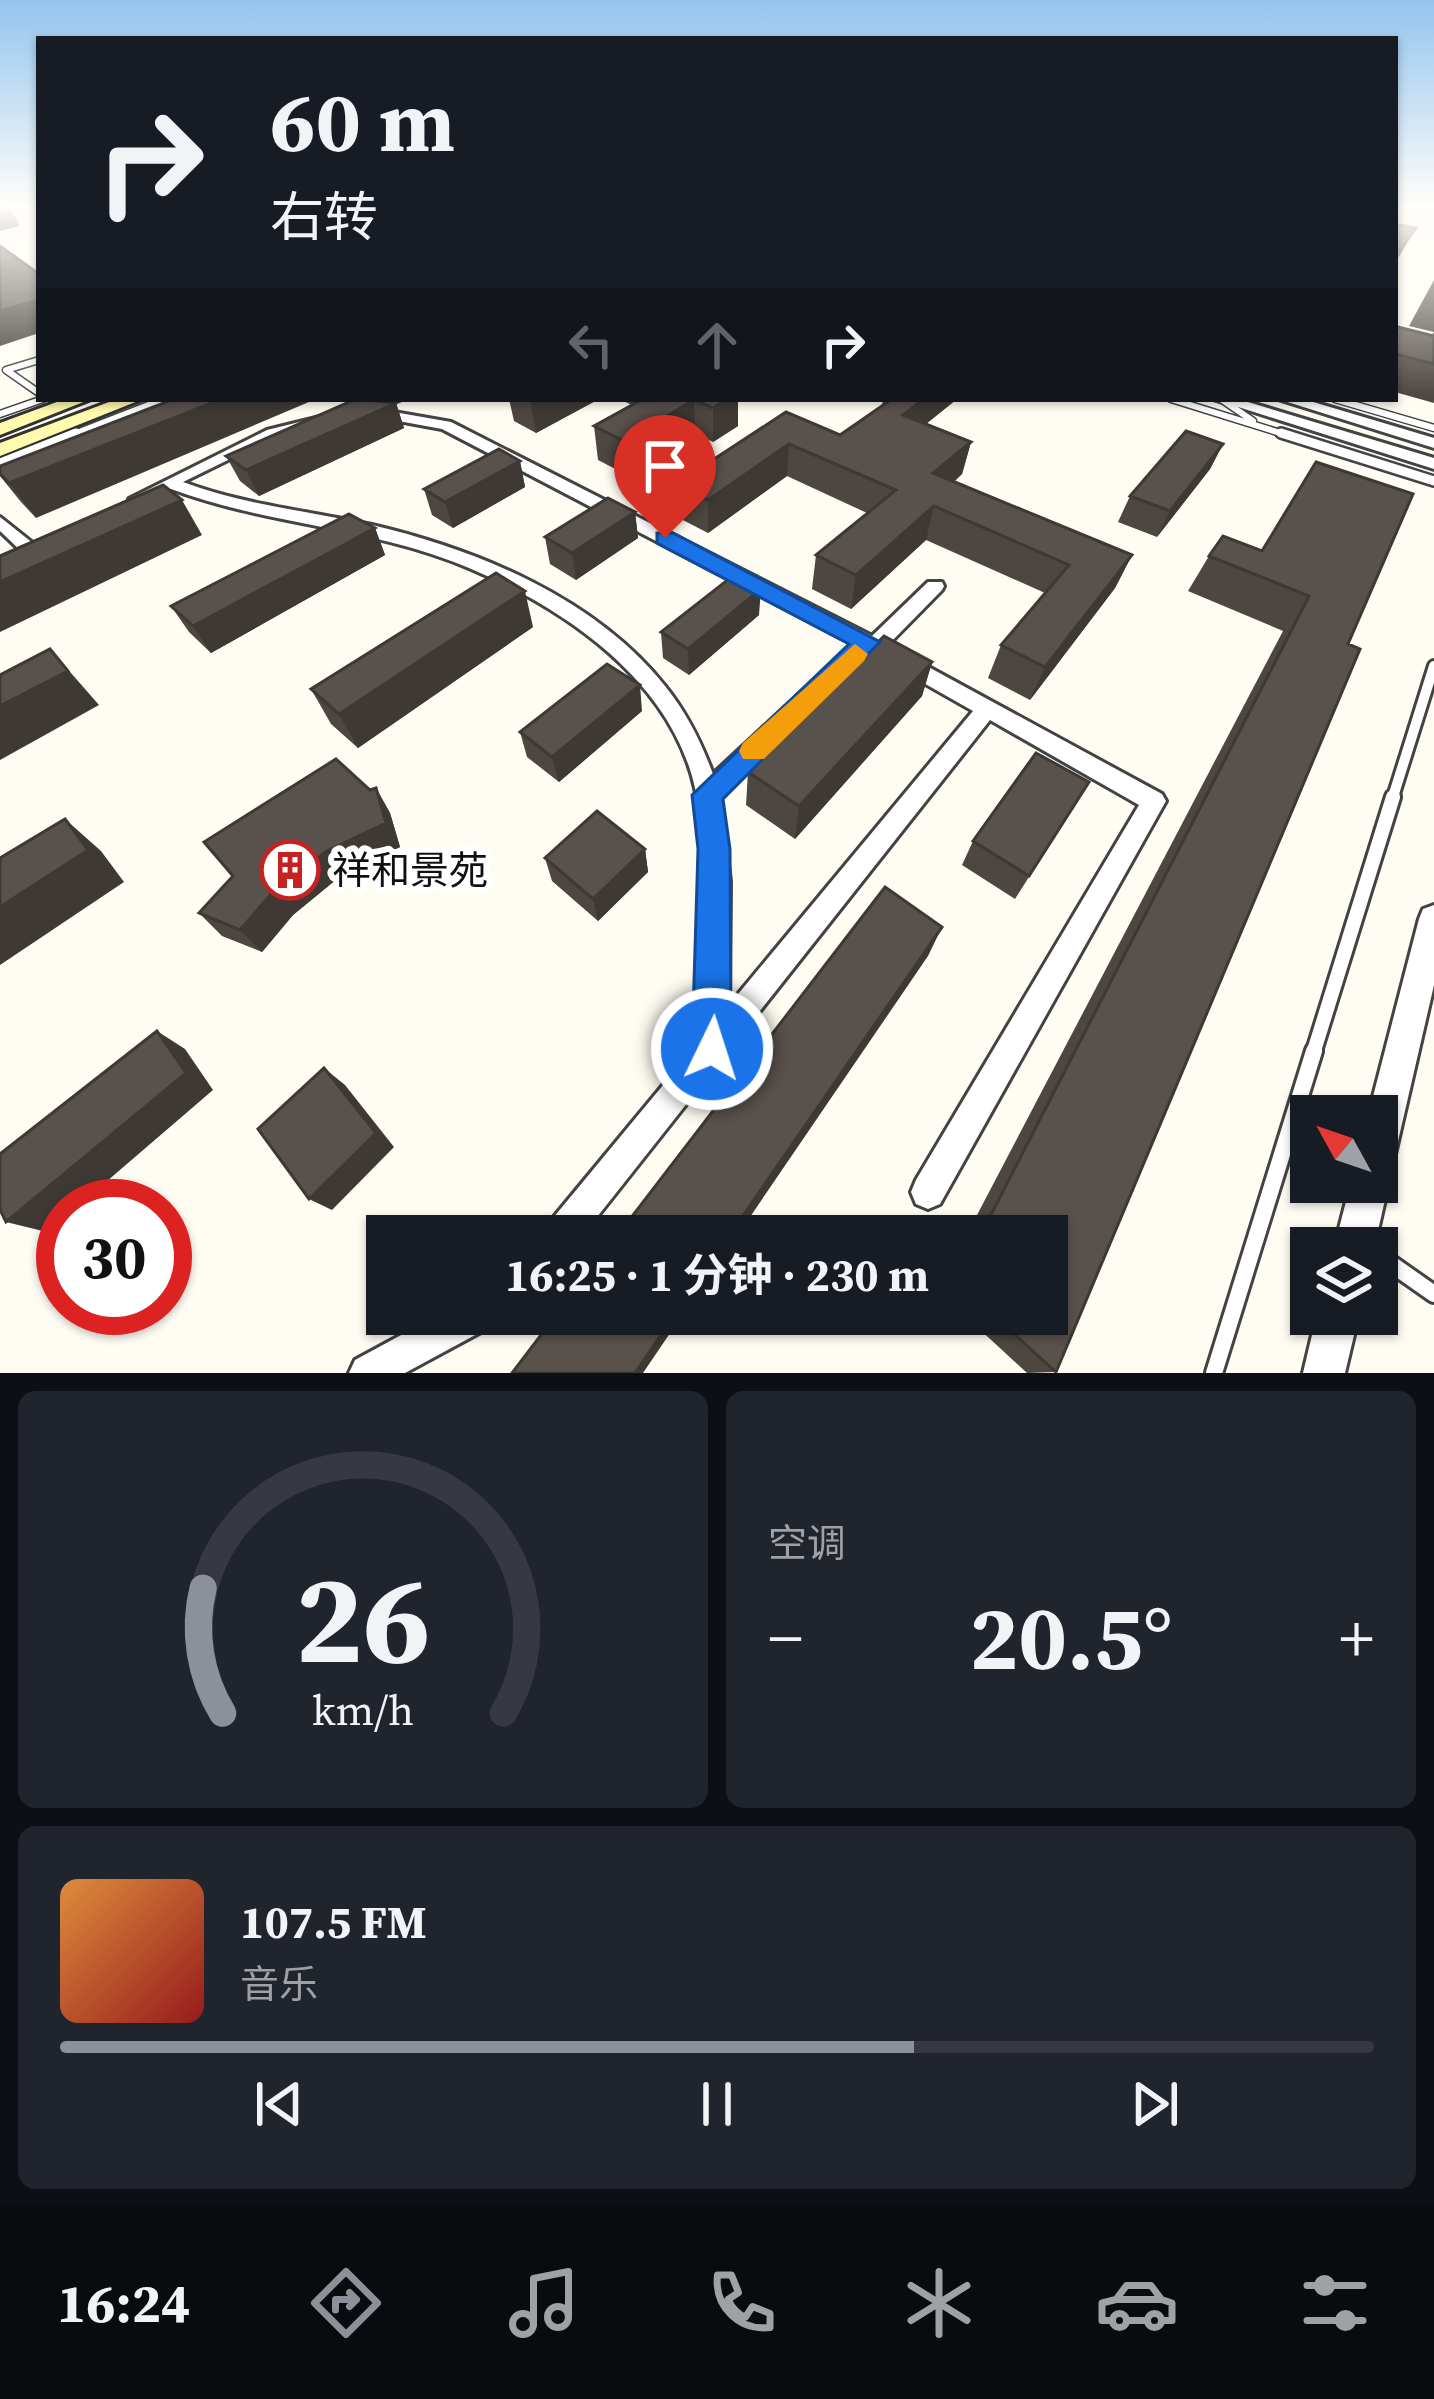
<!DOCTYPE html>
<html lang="zh">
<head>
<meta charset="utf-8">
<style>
  :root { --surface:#171b24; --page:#20242c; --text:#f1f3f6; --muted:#9ea1a6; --line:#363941; --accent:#8c9099 }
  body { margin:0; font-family:"Source Serif 4","Noto Sans SC",serif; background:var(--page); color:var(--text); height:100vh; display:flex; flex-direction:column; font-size:45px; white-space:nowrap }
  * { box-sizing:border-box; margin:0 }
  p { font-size:39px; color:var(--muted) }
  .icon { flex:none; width:66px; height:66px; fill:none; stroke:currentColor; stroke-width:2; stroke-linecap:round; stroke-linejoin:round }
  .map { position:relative; height:1373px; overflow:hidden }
  .details { display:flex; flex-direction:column; gap:18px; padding:18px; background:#0d0f14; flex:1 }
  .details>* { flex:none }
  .guide { position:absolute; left:36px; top:36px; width:1362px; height:366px; border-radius:0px; box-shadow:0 3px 9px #0004; background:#171b24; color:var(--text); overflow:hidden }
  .needle { width:78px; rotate:310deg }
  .tools { position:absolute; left:1290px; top:1095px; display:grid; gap:24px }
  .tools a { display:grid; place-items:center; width:108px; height:108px; border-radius:0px; background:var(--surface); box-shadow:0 3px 9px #0004; font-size:60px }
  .speed { position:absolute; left:36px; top:1179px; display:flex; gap:24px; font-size:60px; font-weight:700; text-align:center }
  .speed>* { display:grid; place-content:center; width:156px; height:156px; border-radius:50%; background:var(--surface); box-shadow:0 3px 9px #0004; line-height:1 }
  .speed .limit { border:18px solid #d22; background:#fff; color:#111 }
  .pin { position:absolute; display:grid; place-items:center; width:102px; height:102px; color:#fff; margin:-123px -51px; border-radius:50% 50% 50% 0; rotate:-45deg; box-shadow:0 0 12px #0007 }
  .pin .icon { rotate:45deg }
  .me { position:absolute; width:132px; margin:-66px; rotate:4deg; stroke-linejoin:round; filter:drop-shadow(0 0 9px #0008) }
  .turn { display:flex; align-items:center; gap:42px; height:252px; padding:0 36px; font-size:54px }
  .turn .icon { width:156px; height:156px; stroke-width:2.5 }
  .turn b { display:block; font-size:84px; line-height:102px }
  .lanes { display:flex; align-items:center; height:114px; padding:0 36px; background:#0003; justify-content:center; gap:60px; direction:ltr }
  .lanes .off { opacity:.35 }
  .big { font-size:90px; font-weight:700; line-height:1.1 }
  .details .card { flex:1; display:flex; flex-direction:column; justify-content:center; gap:18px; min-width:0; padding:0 42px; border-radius:18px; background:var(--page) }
  .details .dial { align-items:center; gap:0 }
  .dial svg { height:312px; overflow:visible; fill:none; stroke:var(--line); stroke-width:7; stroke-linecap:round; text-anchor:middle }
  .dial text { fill:var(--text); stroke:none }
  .song { display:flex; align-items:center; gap:36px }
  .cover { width:144px; height:144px; border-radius:18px; background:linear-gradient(135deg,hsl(30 70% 55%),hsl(0 70% 35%)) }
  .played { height:12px; border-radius:6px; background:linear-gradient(90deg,var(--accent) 65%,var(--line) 65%) }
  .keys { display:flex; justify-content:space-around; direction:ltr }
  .heat { display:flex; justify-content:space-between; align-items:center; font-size:66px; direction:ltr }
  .details .tiles { flex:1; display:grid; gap:18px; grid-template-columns:1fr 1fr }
  .card:last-child { grid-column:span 2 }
  .trip { position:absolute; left:366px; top:1215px; width:702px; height:120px; border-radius:0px; background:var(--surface); box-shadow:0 3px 9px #0004; font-weight:700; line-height:120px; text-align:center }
  .tab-bar { display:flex; height:192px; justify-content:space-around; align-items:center; background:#090b0e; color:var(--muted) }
  .tab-bar .icon { width:84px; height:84px }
  .tab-bar .current { color:var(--accent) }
  .tab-bar b { font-size:54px; color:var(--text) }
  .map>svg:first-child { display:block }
</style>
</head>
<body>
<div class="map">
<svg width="1434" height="1373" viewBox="0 0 1434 1373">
  <rect width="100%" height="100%" fill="#fffdf3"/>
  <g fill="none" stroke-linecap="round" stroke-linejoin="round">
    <g stroke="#434343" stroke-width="9">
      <path id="service-far4" d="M39 360 6 370 39 393
        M1171 399 1290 436
        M1221 399 1253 421
        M1335 399 1434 428
        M0 414 43 399
        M69 436 164 399"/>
    </g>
    <g stroke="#434343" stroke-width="14">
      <path id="service-far3" d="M1281 433 1434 481
        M0 463 76 433"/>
    </g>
    <g stroke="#434343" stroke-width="16">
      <path id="service-far2" d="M1392 800 1434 666"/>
    </g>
    <g stroke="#434343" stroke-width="20">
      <path id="service-far1" d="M1313 1054 1393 797"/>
    </g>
    <g stroke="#434343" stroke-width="22">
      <path id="service" d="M1377 1254 1434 1294
        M1214 1373 1314 1051"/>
    </g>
    <g stroke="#434343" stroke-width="6">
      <path id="minor" d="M371 408 451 422 872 636 928 582H942L944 586 942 590 888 645 1162 794 1166 801 1162 808 940 1204 928 1209 916 1204 911 1192 916 1180 1139 805 990 720 582 1236H543L548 1224C587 1177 625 1131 664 1084 674 1072 693 1056 698 1041 705 1021 703 957 704 933 705 885 705 834 695 788 671 680 564 608 469 568 373 527 267 525 171 489L137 504 129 499 267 430 328 415V421L277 436 183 482C244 505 309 511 372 525 478 550 595 598 665 686 687 713 701 742 713 774L853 644 442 429 366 415V409ZM869 652 973 711 729 1005 730 881 720 797Z
        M0 517 34 544V552H22L0 531Z
        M440 1314H495L490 1327 405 1373H349L355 1360Z"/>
    </g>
    <g stroke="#434343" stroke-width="6">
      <path id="tertiary" d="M1213 399H1238L1434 458V469Z
        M1278 399H1303L1434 438V448Z
        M1434 905V985L1395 1154 1390 1167 1384 1170 1389 1182 1374 1248H1334L1351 1182H1377V1116H1368L1419 919 1423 909Z
        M1317 1314H1359L1345 1373H1303Z"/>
    </g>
    <g stroke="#323232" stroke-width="6">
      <path id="secondary" d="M65 399H91L0 435V423Z
        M117 399H143L0 456V443Z"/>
    </g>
    <use href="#service-far4" stroke="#fff" stroke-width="6"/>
    <use href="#service-far3" stroke="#fff" stroke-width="9"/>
    <use href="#service-far2" stroke="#fff" stroke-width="10"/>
    <use href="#service-far1" stroke="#fff" stroke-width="14"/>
    <use href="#service" stroke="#fff" stroke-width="16"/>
    <use href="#minor" fill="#fff" fill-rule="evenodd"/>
    <use href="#tertiary" fill="#fff" fill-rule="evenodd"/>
    <use href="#secondary" fill="#fffaae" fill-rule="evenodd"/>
  </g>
  <path fill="#4d4641" d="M1434 280V332L1409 326Z
    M1395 332 1432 335 1434 332V403L1395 392Z
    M509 399H599L536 433 514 421Z
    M619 399H738V426L713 442 695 433 627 475 598 460 594 426 632 405Z
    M883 399H957L926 424 971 442 962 474 954 482 1132 555 1115 588 1030 700 988 678 1001 645 1045 593 926 540 851 609 812 589 816 555 867 513 787 476 708 533 677 517 676 484 786 412 840 435 882 406Z
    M396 403 404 428 259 496 240 481 226 456Z
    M1223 444 1210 469 1157 537 1118 522 1130 496Z
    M520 461 525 487 453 528 432 515 424 489Z
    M1316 462 1348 644 1056 1372 1027 1373 963 1314H1047V1236H966L1283 631 1188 591 1209 556 1261 551Z
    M0 466 36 518 21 502 0 476Z
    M635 512 638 538 576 580 550 564 545 537Z
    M375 528 385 555 211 653 189 632 171 606Z
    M759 615 689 675 663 658 661 632Z
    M533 627 358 748 331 724 311 689Z
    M932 662 922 696 795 839 746 805 748 772Z
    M642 711 559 782 527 757 520 732Z
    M1089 782 1015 899 962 865 973 841Z
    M376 788 390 813 400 847 343 874 293 915 262 952 222 936 199 913 370 790Z
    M645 849 648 872 598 921 552 881 545 858Z"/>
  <path fill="#3e3935" d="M9 206 20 226 0 231V208Z
    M1416 228 1400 255 1395 262V256Z
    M39 300V333L0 346V311Z
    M222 399H316L36 518 9 483Z
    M530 399H599L536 433Z
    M728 399H738V426L713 442V408Z
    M924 399H957L897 447 903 415Z
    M694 400 695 433 627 475 624 441Z
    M396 403 404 428 259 496 246 470Z
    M971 442 962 474 925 506 933 473Z
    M789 444 787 476 708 533V500Z
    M1223 444 1210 469 1157 537 1170 511Z
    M520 461 525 487 453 528 445 502Z
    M182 500 202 535 0 632V582Z
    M934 506 926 540 851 609 856 575Z
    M635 512 638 538 576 580 572 553Z
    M375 528 385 555 211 653 193 626Z
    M1132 555 1115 588 1030 700 1045 667Z
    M761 589 759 615 689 675 688 649Z
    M525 591 533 627 358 748 339 714Z
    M50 649 99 705 0 760V706Z
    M932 662 922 696 795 839 799 806Z
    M640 685 642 711 559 782 552 757Z
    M376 788 390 813 400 847 343 874 293 915 262 952 240 930 273 892Z
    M65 819 101 851 124 882 0 965V907Z
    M645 849 648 872 598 921 593 899Z
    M942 927 928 956 737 1236H729Z
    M157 1031 185 1049 213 1090 78 1206H63V1219L47 1232 6 1222Z
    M324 1068 345 1085 394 1147 332 1210 309 1199Z
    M675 1314H683L643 1373H635Z"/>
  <path fill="#59514c" stroke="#3e3935" stroke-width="3" d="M1395 224 1416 228 1395 256Z
    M0 246 39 274V300L0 311Z
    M1398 327 1434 336V364L1395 354V332Z
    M174 399H222L9 483 0 474V466Z
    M356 399 396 403 246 470 226 456Z
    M643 399H728L713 408 694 400 624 441 594 426Z
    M892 399H924L903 415 971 442 933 473 1132 555 1045 667 1001 645 1069 565 934 506 856 575 816 555 896 490 789 444 708 500 676 484 786 412 840 435Z
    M1186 431 1223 444 1170 511 1130 496Z
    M499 449 520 461 445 502 424 489Z
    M1316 462 1413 494 1348 644 1360 649 1056 1372 992 1314H1047V1236H980L1309 596 1209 556 1223 536 1262 551Z
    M163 485 182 500 0 582V556Z
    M608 498 635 512 572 553 545 537Z
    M349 514 375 528 193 626 171 606Z
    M496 573 525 591 339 714 311 689Z
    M734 575 761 589 688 649 661 632Z
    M884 636 932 662 799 806 748 772Z
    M50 649 68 671 0 706V675Z
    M607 664 640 685 552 757 520 732Z
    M1036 753 1089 782 1029 876 973 841Z
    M336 759 370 790 376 788 386 823 327 851 273 892 240 930 199 913 233 876 204 842Z
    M597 811 645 849 593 899 545 858Z
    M65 819 88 850 0 907V858Z
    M885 887 942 927 729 1236H617Z
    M157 1031 186 1073 6 1222 0 1210V1154Z
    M324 1068 376 1133 309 1199 258 1129Z
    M557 1314H675L635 1373H512Z"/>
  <linearGradient id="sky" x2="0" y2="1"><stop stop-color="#93c4ee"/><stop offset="0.52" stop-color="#fffefa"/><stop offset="1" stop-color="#fffefa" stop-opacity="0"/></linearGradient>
  <rect width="1434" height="397" fill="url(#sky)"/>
  <path fill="#1a73e8" stroke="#114b97" stroke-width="3" d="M657 533H673L880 642 723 799 730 849 731 1049 725 1063 712 1068 698 1063 692 1049 698 849 692 795 849 644 657 543Z"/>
  <path fill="#f59e0b" d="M855 644 868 654 864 661 764 759H743L739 751 743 743Z"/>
  <defs>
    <g id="building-ring" transform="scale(3)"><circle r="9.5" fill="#fff" stroke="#c62222" stroke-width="1.5"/><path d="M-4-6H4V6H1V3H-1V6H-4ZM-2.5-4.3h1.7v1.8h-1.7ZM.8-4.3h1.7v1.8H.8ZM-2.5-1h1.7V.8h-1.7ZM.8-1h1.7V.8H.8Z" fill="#c62222"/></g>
  </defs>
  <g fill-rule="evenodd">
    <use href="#building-ring" x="290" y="870"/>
  </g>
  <g text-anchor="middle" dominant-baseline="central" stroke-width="12" stroke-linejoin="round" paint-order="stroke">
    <g font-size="39" fill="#101010" stroke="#fff" text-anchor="start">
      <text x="332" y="870">祥和景苑</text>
    </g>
  </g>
</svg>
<div class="tools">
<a><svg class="needle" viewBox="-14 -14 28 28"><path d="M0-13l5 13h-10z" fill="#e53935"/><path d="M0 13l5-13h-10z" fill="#9ea1a6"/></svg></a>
<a><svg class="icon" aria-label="layers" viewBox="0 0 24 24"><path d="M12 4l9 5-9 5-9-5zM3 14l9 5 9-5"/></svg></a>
</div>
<div class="speed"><div class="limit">30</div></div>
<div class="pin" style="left:665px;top:538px;background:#d93025"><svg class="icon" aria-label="arrive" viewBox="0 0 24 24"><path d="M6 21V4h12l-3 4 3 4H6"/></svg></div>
<svg class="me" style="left:712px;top:1049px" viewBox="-20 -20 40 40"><circle r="17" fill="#1a73e8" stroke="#fff" stroke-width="3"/><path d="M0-11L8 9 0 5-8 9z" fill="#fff"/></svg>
<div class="trip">16:25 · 1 分钟 · 230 m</div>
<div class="guide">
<div class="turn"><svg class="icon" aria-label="right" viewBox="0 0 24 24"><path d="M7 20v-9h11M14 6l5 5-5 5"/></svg><div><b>60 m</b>右转</div></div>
<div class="lanes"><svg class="icon off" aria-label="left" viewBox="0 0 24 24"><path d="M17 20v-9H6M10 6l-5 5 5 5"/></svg><svg class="icon off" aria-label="ahead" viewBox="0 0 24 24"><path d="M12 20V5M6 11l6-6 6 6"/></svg><svg class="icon" aria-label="right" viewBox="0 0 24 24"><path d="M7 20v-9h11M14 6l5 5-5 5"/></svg></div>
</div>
</div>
<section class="details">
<div class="tiles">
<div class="card dial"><svg viewBox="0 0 100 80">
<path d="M14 69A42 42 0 1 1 86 69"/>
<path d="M14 69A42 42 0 0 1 9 37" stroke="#8c9099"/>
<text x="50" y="56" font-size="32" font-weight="700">26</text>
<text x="50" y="72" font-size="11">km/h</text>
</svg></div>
<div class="card"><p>空调</p>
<div class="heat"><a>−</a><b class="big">20.5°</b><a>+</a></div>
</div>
<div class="card">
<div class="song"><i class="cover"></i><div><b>107.5 FM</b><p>音乐</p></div></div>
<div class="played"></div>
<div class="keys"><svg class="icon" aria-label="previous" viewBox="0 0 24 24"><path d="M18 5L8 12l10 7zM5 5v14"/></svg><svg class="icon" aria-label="pause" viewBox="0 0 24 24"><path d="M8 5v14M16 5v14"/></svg><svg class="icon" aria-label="next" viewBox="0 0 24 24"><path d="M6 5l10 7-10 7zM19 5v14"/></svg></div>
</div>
</div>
</section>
<nav class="tab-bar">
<b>16:24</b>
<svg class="icon current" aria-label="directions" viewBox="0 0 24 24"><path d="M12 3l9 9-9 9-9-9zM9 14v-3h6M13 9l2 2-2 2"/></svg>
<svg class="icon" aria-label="music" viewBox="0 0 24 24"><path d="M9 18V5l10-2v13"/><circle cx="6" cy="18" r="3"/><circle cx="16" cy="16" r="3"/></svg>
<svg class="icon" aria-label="phone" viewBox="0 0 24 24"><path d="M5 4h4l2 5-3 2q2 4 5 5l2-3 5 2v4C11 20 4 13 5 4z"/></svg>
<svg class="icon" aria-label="climate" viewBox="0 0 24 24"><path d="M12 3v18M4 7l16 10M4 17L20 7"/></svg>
<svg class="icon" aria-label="car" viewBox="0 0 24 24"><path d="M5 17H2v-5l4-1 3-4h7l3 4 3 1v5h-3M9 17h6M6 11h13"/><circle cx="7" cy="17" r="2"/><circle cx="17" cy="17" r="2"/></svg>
<svg class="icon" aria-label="filters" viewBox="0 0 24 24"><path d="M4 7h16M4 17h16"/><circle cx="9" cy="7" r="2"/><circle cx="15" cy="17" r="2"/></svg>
</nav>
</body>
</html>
